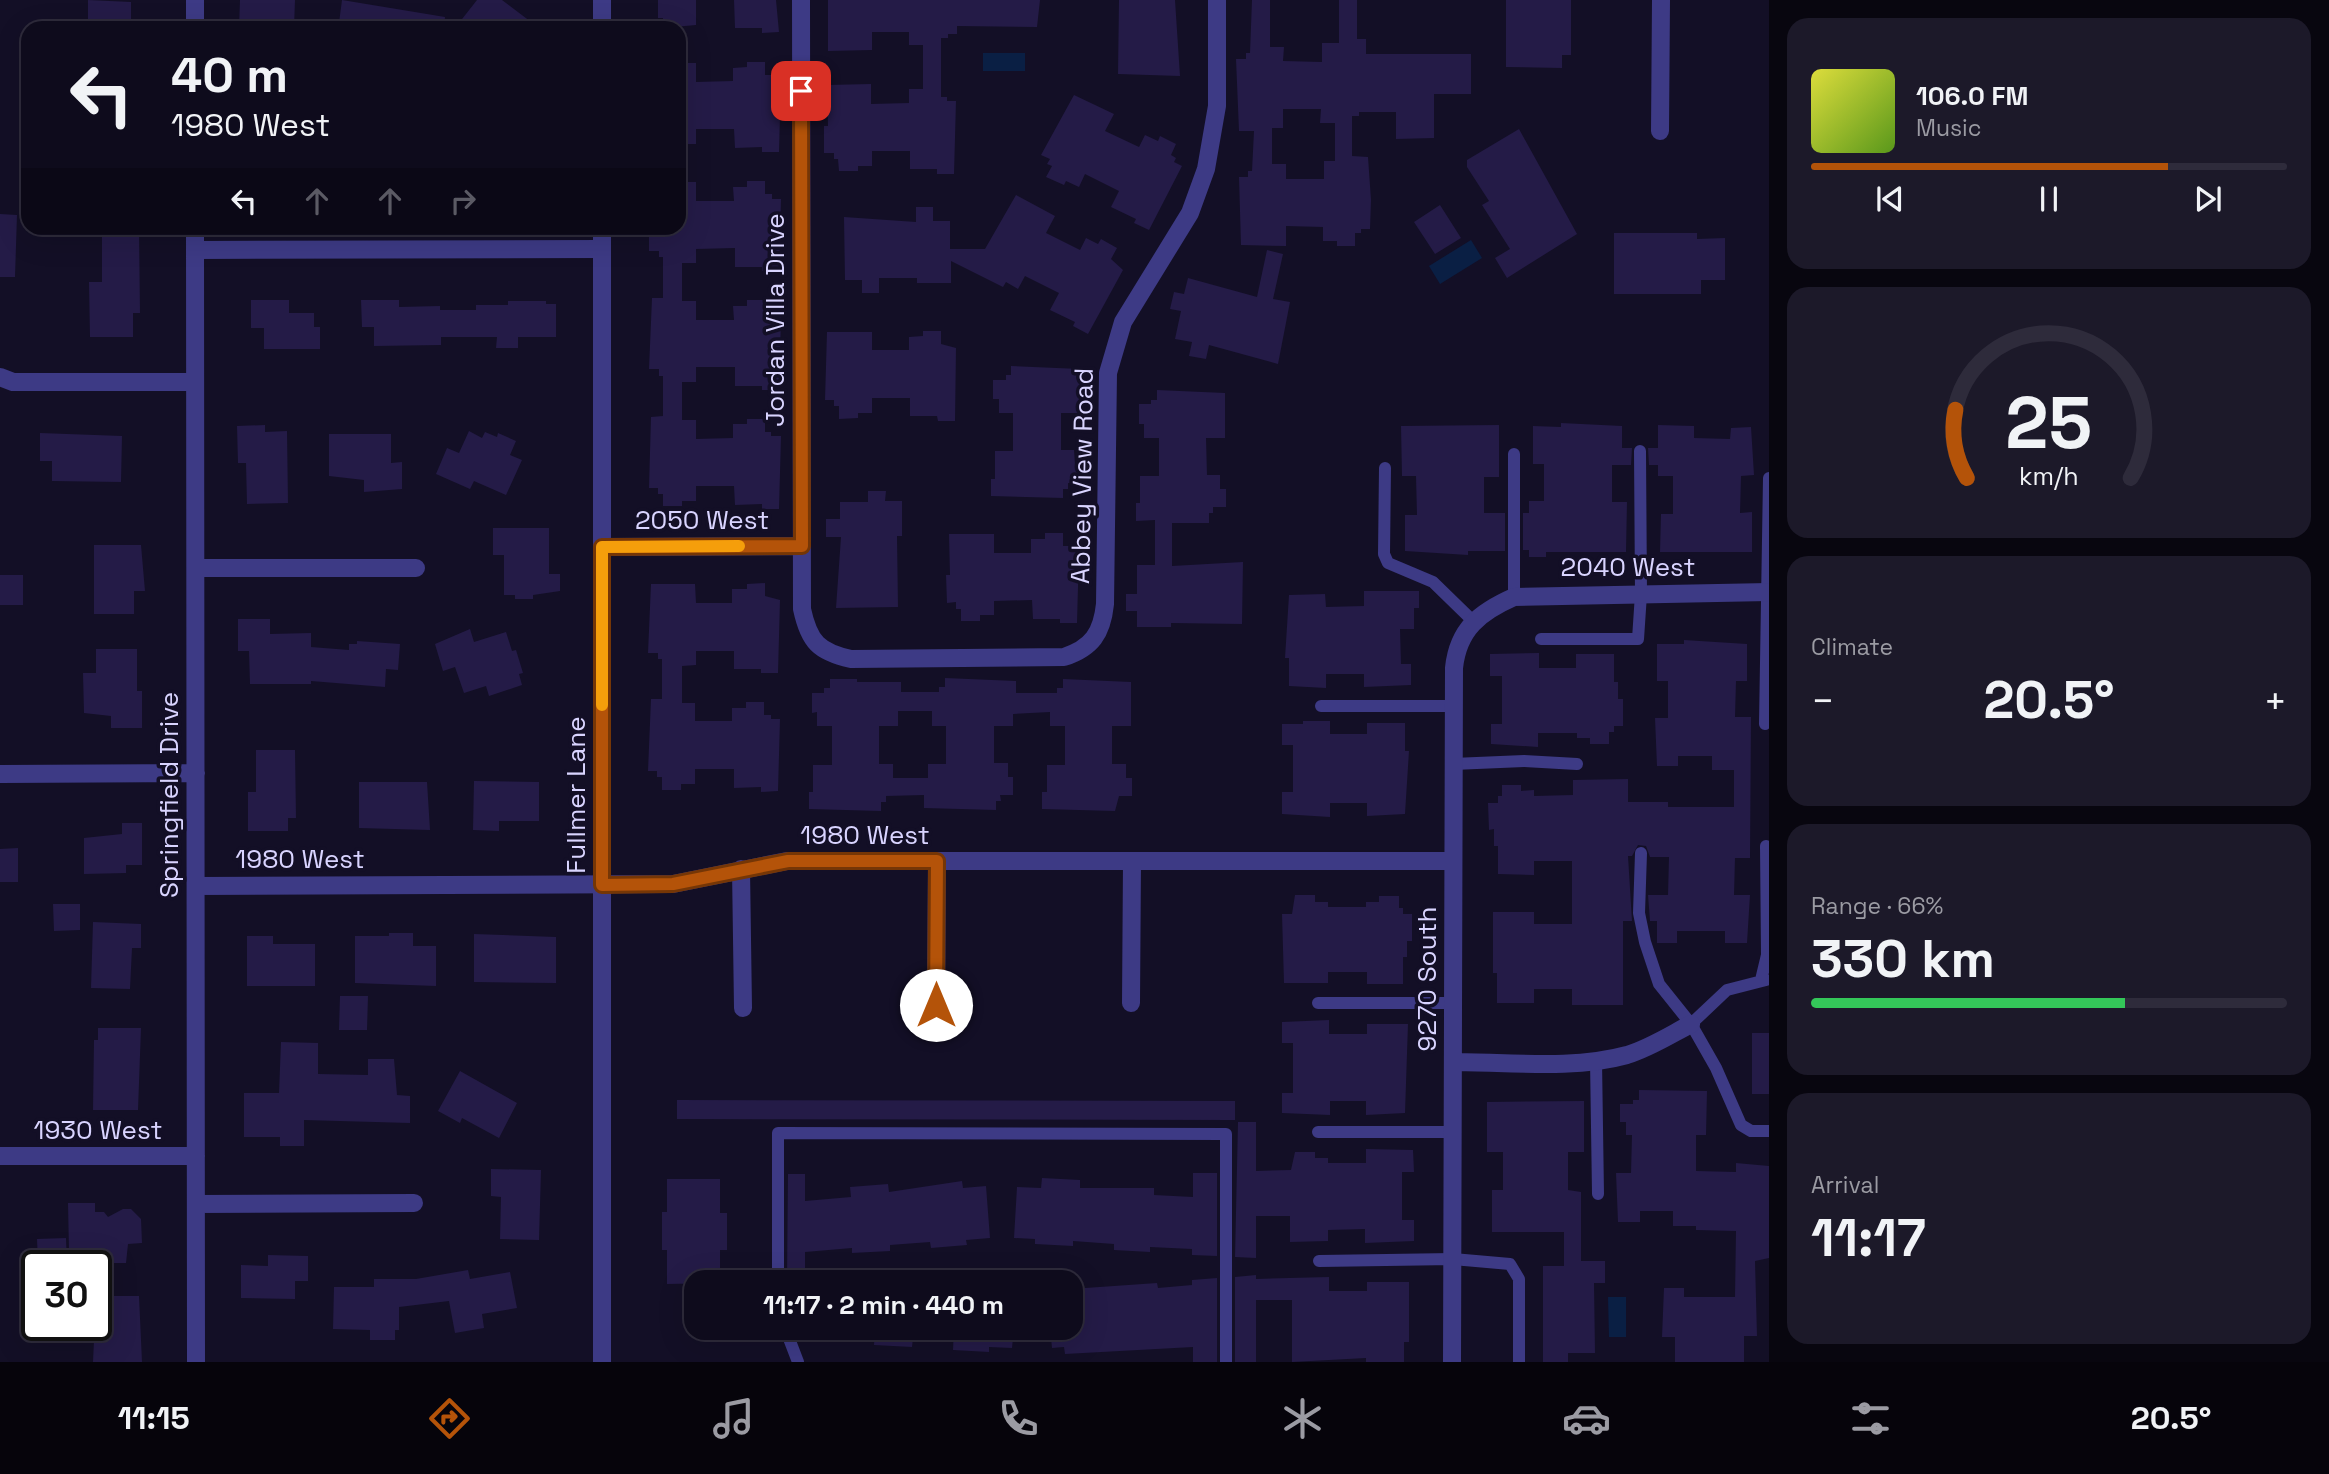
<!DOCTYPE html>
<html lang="en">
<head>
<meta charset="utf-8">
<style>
  :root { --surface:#0e0b1c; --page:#1c1929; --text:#f1f3f6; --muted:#9b9ba3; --line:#2e2b3b; --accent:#b45309 }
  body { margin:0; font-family:"Space Grotesk",sans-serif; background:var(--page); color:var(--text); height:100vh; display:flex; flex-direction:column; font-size:26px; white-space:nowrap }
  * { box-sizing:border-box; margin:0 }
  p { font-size:23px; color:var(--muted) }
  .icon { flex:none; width:38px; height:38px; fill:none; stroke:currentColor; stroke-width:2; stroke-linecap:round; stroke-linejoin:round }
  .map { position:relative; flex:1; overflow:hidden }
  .sheet { display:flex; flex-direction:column; gap:18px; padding:18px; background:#08060f; width:560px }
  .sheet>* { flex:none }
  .hud { position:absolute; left:21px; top:21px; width:665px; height:214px; border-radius:21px; box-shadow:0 7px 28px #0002,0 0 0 2px var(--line); background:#0e0b1c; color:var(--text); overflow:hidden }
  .speed { position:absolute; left:21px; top:1250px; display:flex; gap:14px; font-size:35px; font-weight:700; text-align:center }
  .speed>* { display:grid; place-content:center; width:91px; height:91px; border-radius:50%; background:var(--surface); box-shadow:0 7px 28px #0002,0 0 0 2px var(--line); line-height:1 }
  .speed .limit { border:4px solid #111; border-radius:10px; background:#fff; color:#111 }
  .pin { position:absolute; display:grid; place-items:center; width:60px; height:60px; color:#fff; margin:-30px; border-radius:14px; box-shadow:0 4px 10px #0006 }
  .me { position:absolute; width:77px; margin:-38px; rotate:0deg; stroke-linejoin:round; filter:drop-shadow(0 0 5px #0008) }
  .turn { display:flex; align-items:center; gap:24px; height:147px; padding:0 35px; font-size:32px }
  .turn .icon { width:91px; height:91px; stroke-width:2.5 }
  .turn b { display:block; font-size:49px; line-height:60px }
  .lanes { display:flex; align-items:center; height:66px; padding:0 35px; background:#0003; justify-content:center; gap:35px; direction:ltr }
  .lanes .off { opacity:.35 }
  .big { font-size:52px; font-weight:600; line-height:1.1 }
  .sheet .tile { flex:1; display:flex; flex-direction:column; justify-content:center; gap:10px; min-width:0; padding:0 24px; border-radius:21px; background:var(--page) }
  .sheet .dial { align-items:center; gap:0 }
  .dial svg { height:182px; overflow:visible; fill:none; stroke:var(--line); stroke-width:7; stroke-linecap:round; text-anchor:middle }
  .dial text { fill:var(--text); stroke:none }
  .song { display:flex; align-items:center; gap:21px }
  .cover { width:84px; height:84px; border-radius:10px; background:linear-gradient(135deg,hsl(60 70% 55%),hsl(90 70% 35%)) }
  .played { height:7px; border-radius:4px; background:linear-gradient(90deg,var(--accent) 75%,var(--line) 75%) }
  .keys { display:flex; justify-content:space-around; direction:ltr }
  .heat { display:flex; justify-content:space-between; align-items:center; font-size:38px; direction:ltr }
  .charge { height:10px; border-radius:5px; background:linear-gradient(90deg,#34c759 66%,var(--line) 0) }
  .trip { position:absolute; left:684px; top:1270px; width:399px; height:70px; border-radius:21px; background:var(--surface); box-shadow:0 7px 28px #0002,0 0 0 2px var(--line); font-weight:600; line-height:70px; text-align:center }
  .dock { display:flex; height:112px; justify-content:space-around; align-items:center; background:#06040b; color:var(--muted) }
  .dock .icon { width:49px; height:49px }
  .dock .on { color:var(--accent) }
  .dock b { font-size:32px; color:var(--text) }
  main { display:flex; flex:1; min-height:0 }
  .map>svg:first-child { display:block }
</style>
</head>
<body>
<main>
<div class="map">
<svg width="1769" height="1362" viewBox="0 0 1769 1362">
  <rect width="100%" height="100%" fill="#130f26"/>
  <path fill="#0a1f44" d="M983 53H1025V71H983Z
    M1471 240 1482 258 1440 284 1429 266Z
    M1608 1297H1626V1337H1609Z"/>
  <path fill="#241b47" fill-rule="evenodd" d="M88 0 131 2V27L88 28Z
    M240 0H295L294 28H239Z
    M342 0 445 17 444 28H351V25L339 23Z
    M477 0H502L539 28H455Z
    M658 0H696V25L663 28V18H658Z
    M734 0H776L779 32 762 33V28H735Z
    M828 0H1040L1037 27 957 26V34H948V38H941V97H947V101H956L954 174H937V169H910V151H872V166H858V171H839L838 159H834V153H824V126H828L827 85 871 84V104L909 103V89H923V45H909V32H872V50L828 51Z
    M1119 0H1175L1180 76 1118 74Z
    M1252 0H1270V47H1284L1283 61 1322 62V43H1339V0H1357V39H1366V54H1471V94H1434V138L1396 139V112H1359V116H1352V156L1368 157 1371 200 1370 229H1361V233H1355V246H1337V241H1323V227L1286 226V246L1241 245 1239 177H1248V171H1252L1254 131H1239L1236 59H1246V53H1250ZM1283 109H1321L1320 123H1335V161H1324V179H1286V164H1272V128H1283Z
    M1506 0H1571V55H1562V68L1506 67Z
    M747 62H765V75H771V79H781L779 152H762V147L735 148 734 129H696V144H679V63H696V82L733 81V68L747 67Z
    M1074 95 1114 114 1105 131 1139 147 1145 135 1158 141 1160 136 1176 144 1171 155 1176 158 1174 162 1182 166 1149 230 1134 223 1136 219 1111 207 1119 191 1085 174 1079 187 1066 181 1064 185 1046 177 1052 166 1047 164 1050 159 1041 155Z
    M1519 129 1577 234 1507 278 1495 258 1510 249 1482 205 1489 201 1467 167V160Z
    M747 181H765V194H772V199H781L779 271H762V267H735V248L696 249V263H682V301H696V320H734L733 306H747V300H765V313H772V317H781L779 390H762V386H735V367H696V382H682V420H696V439L733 438V424H747V419H765V432H771V436H781L779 509H762V504L735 505 734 486H696V501H682V506H663V494H658V488H649L651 417 663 416V376H659V369H649L652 298H663V257H659V251H649V228H679V182H696V201H734L733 187H747Z
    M1016 195 1055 216 1046 233 1080 250 1086 238 1098 244 1101 239 1117 248 1111 259 1123 270 1088 334 1073 326 1075 322 1050 310 1059 293 1025 276 1018 289 1006 282 1003 287 951 261V283H917V278H879V293H862V280H845L844 217 916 222V207H933V221H950V249H985Z
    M1440 205 1461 238 1435 254 1414 222Z
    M0 214 17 215 15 277H0Z
    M102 228H139L140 313H133V337H90L89 282H102Z
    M1614 233H1697V239L1725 238V280H1701V294H1614Z
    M1267 250 1283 254 1273 299 1290 302 1278 364 1209 345 1206 359 1189 356 1192 342 1175 339 1181 311 1170 309 1174 292 1184 294 1188 278 1257 297Z
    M251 300H289V313H314V327H320V349H264V328H251Z
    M361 300H399V307L440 306V310H476V305H508V301H546V304H556V337H518V348H496L497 337H441V345L374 346V327H362Z
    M923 331H941V344L956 348 955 421H938L937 416H910V398H872V413H858V418L839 419V406H834V400H825L827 332H872V350H909V337L923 336Z
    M1011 366 1080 369V413H1061V450H1074L1075 465H1080V483H1068V489H1063V498L991 496V479H995V451H1013V413H999V399H993V380H1006V375H1011Z
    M1157 390 1225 393V438H1206L1207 475H1220V489H1226V507H1213V513H1209V523H1172V566L1243 562 1242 624 1171 623V627H1137V611H1126V594H1137V565H1155V520L1136 521V503H1140V476H1159V438H1144V424H1139V404H1151V400H1157Z
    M1561 423 1622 426V448H1632L1631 465H1612V502H1627L1626 552H1546V557H1529V550H1523V513H1529V501H1544V464H1533V426L1561 427Z
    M265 425V432L287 431 288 503 247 504 246 463H238L237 426Z
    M1499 425V477H1484V513H1505V551H1468V555L1405 551V515H1417L1416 476H1402L1401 426Z
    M1658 425 1694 426V438L1730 439 1731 428 1751 427 1754 475 1741 476 1740 513 1752 512V552H1660L1661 514H1673V476H1658V465H1649L1648 448H1658Z
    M469 431 482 438 485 432 497 437 498 433 516 441 510 455 522 460 506 495 474 481 470 489 436 474 447 448 459 453Z
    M40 433 122 436 121 482 52 481V461H40Z
    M329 434H391V463L402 462V489L364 492V480L329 476Z
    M868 491H886L885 501H902V536H897L898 607 836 608 841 537H826V519H840V502H868Z
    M493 528H549V574H560V591L533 595V599H515V595H504V555H493Z
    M1045 533H1063V546H1069V550H1079L1077 623H1060V619H1033L1032 600 994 601V615H980V621H961V609H956V602L947 603 946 575H950L949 534H994V553H1031V539H1045Z
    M94 545H141L145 591H134V614H94Z
    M0 575H23V605H0Z
    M765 583V596L780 600 778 673H761V669H734V651H696V665L682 666V703H695V721H732V708H746V702H764V715H771V719H780L778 791 761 792V787L734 788V769H695V784H681V790H662V777H657V771H648L651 699H662V659H658V653H648L651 584H695L696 603H732V589H747V584Z
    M1364 591H1419V608H1414V629H1400L1401 664H1411V685L1364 687V674H1326V688L1289 686V658H1285L1289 595 1325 594 1326 607 1364 606Z
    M238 619H270V634L311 633V647L349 650V644H357V641L400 644 398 670 386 669 385 687 311 681V684H250L249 651H238Z
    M470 629 474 642 506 632 512 651 516 650 523 673 519 674 522 685 489 696 486 686 464 693 455 667 443 671 435 644Z
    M1684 640 1747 644V681H1736L1735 717H1751L1750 858H1735L1734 895H1750L1747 943H1725V931H1677V943H1657V921H1650L1648 895H1668L1669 857H1650L1646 846 1638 845 1632 856H1628L1632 921H1623V1005H1572V989H1534V1003H1497V973H1493V912H1534V924H1572V861H1534V875L1498 874V846H1494V829L1489 830 1488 803H1498V796H1502V785H1521V791L1534 790V796L1573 795V780L1628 779V802H1668V807H1734V770H1712V756H1678V766H1657L1655 718H1668V681H1657V644H1684Z
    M96 649H137V691H142V728H111V716L84 713 83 673H96Z
    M1539 653V668H1576V654H1614V682H1618V699H1623V726H1614V732H1609V744H1590V738H1577V733H1538V747L1491 744V724H1502V676H1490V654Z
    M945 678 1016 681V693H1057V688H1063V679L1131 682V726H1112V764H1126V778H1132V796H1119L1115 811 1042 809V792H1047V765H1065V726H1050V712L1013 714V726H994V763H1008V777H1013V795H1000L1001 801H996V810L924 808V795L886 796V802H881V811L809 809V792H813V765H832V726H817V712L812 713V693H824V688H830V679H857V682H901V692H939V687H945ZM898 711H932V726H946V764H928V778H893V764H879V726H898Z
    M1303 721H1330V734H1367V723H1405V751H1409L1405 814 1367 816V803H1330V817L1282 814V792H1293V745H1282V724H1303Z
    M256 750H295L296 818H288V831H248V792H256Z
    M474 781 539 782V821H499V831L473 830Z
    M359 782H427L430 830 359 828Z
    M122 823H142V865H126V873L84 874V838L122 834Z
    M18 848V882H0V849Z
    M1295 895H1315V902H1328V907H1366V902H1379V896H1399V908H1403V914H1412V941H1407V957H1403V984H1367V972H1328V983H1284L1282 914H1292Z
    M53 904H80V930L54 931Z
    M93 922 141 924V948H132L130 989 91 988Z
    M389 933H413V946H436V986L355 983V936H389Z
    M474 934 556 937V983L474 982Z
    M247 936H273V944H315V986H247Z
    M340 996H368L367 1030H339Z
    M1329 1020V1034H1367V1024H1408L1405 1113 1366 1115V1101H1330V1115L1282 1113V1093H1293V1043H1282V1022Z
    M98 1028H141L138 1110H93L94 1040H98Z
    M1752 1033H1769V1094H1752Z
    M281 1042 318 1043V1074L368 1075V1059H394L397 1095 410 1096V1123L304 1120V1146H280V1137H244V1093H279Z
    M460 1071 517 1103 499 1138 462 1118 460 1123 438 1111Z
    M1639 1090 1707 1091 1706 1135H1696V1171L1736 1172V1163L1769 1166V1258L1755 1261 1757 1336H1744V1362H1675V1337H1662L1664 1288H1684V1297H1735L1736 1231 1696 1230V1226H1673V1211H1640V1222H1618L1616 1173H1631L1632 1135H1626V1122H1620V1104H1633V1100H1639Z
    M677 1100 1235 1101V1120L677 1119Z
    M1584 1101V1152H1568V1190L1581 1192V1261H1605V1283H1594L1595 1353H1568V1362H1543V1266H1564V1232H1492V1190H1503V1152H1487V1102Z
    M1238 1122H1256V1171L1291 1170 1295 1152H1315V1158H1328V1163H1366V1149L1413 1150 1414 1172H1402V1220H1414V1241L1365 1243V1229L1328 1230V1241L1290 1242V1216H1256V1258L1235 1257Z
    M491 1169 541 1170 539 1240 500 1239 501 1197 491 1196Z
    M1193 1173H1217V1256L1192 1255V1249L1150 1247V1252L1114 1250V1244L1073 1241V1246L1035 1244V1239L1014 1238 1017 1187 1041 1188 1042 1178 1080 1180V1188H1154V1195L1193 1197Z
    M788 1174H805V1201L851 1197 850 1187 888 1184 889 1192 962 1181 963 1188 986 1186 990 1238 966 1240 967 1245 931 1248 930 1242 890 1245V1251L852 1253V1248L805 1252V1282H787Z
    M667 1179H720V1213H727V1250H720V1283L667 1284V1250H662V1212H667Z
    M68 1203H95V1212H104L108 1217 123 1209H131L141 1219 142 1243 128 1244 126 1263H104V1251L69 1252Z
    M66 1238 67 1264H38L37 1239Z
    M268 1255 308 1256V1281H295V1299L241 1298V1265L268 1266Z
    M468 1270 470 1279 510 1272 517 1308 482 1314 484 1328 455 1333 449 1301 399 1307V1330H395V1340H370V1330L333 1329 334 1287H374V1279H416Z
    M1256 1275V1279L1329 1277V1291H1367V1282H1409V1342H1404V1362H1366V1358L1292 1362V1300H1256V1362H1235V1277Z
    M1217 1278V1362H1193V1347L1065 1354 1064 1347 1052 1348 1050 1328H1071V1289L1157 1283 1158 1288 1192 1285V1280Z
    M96 1296H139L142 1362H93Z
    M875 1328H914L912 1347 874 1345Z
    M954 1328H1014L1012 1348 989 1347V1352L953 1350Z"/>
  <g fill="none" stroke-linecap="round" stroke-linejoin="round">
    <path stroke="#3d3a85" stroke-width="12" d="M1514 454V597
      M1385 468 1384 554 1388 563 1433 582 1473 621
      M1541 639H1638L1641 594 1640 451
      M1321 706H1453
      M1765 724 1769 478
      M1453 764 1524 761 1577 764
      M1641 853 1639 913 1645 942 1659 984 1691 1024 1716 1068 1741 1125 1751 1131H1769
      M1761 980 1767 955 1766 846
      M1318 1003H1453
      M1691 1024 1727 990 1766 980
      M1596 1060 1598 1194
      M1318 1132H1453
      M1319 1261 1453 1259 1510 1264 1519 1279V1362
      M778 1283V1133L1226 1134V1362
      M785 1328 798 1362"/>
    <path stroke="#3d3a85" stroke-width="18" d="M195 0V28
      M801 0 802 609C809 642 819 652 851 659L1064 657C1092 648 1102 633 1105 604L1108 373 1123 322 1190 213 1206 169 1217 106V0
      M1660 131 1661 0
      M195 228 196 1362
      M195 250 602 249
      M0 377 13 382H195
      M602 547 802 546
      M196 568H416
      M0 774 196 773
      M741 869 743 1008
      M196 886 673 884 787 861H1453
      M1131 1003 1132 861
      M936 1005 937 861
      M1453 1062C1509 1062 1573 1070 1627 1055 1650 1048 1670 1035 1691 1024
      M0 1156H196
      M196 1204 414 1203
      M1452 1362 1454 668C1458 629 1480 612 1514 597L1769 592"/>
    <path stroke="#3d3a85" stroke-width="18" d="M602 28V0
      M602 1362V228"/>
  </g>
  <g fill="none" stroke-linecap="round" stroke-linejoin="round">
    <g stroke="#753606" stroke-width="18">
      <path id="route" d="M801 91 802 546 602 547V885L673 884 788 861H937L936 1005"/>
    </g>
    <use href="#route" stroke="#b45309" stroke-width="12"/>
    <path stroke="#f59e0b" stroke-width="12" d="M602 705V547L739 546"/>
  </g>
  <g text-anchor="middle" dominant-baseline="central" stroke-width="7" stroke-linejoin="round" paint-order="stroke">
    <g font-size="26" fill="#d9d4ff" stroke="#130f26">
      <text transform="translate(775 320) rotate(-90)">Jordan Villa Drive</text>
      <text transform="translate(1082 476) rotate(-89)">Abbey View Road</text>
      <text x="702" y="520">2050 West</text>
      <text x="1628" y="567">2040 West</text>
      <text transform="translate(169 795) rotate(-90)">Springfield Drive</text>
      <text transform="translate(576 795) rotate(-90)">Fullmer Lane</text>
      <text x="865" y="835">1980 West</text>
      <text x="300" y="859">1980 West</text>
      <text transform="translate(1427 979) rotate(-90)">9270 South</text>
      <text x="98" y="1130">1930 West</text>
    </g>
  </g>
</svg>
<div class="speed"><div class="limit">30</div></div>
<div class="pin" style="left:801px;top:91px;background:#d93025"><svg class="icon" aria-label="arrive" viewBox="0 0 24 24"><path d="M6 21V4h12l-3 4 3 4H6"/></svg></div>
<svg class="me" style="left:936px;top:1005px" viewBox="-20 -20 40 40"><circle r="19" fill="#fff"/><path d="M0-13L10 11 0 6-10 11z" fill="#b45309"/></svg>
<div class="trip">11:17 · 2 min · 440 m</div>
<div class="hud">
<div class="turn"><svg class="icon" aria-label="left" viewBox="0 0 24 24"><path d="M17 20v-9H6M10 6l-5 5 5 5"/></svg><div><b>40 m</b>1980 West</div></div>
<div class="lanes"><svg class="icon" aria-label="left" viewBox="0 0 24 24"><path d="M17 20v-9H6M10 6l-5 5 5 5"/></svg><svg class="icon off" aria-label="ahead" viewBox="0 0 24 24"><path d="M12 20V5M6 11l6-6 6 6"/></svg><svg class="icon off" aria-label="ahead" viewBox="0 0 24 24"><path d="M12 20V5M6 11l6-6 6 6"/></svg><svg class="icon off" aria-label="right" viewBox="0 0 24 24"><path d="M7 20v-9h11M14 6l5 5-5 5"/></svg></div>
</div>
</div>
<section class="sheet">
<div class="tile">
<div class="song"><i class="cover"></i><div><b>106.0 FM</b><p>Music</p></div></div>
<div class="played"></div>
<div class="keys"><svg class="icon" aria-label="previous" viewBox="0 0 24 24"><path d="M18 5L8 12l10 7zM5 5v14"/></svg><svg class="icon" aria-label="pause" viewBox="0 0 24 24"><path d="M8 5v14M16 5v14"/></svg><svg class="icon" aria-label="next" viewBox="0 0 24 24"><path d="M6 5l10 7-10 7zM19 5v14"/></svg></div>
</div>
<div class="tile dial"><svg viewBox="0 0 100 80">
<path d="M14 69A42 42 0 1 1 86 69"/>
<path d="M14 69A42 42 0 0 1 9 39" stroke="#b45309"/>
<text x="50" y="56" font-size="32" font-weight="700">25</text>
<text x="50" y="72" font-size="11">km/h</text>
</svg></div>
<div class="tile"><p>Climate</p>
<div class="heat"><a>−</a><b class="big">20.5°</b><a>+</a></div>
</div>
<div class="tile"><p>Range · 66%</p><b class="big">330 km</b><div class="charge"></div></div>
<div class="tile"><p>Arrival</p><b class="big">11:17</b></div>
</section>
</main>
<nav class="dock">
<b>11:15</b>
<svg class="icon on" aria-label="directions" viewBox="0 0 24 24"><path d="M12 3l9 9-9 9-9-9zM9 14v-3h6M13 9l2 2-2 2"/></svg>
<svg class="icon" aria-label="music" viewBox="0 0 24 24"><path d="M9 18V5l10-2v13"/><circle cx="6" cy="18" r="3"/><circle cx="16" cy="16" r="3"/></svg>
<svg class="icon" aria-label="phone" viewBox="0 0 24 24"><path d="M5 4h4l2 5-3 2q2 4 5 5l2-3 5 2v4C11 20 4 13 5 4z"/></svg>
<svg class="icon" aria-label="climate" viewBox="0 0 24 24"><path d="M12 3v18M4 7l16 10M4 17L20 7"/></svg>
<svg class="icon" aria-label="car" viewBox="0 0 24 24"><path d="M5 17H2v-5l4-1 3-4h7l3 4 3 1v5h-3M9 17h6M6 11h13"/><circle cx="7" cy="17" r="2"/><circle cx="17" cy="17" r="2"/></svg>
<svg class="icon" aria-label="filters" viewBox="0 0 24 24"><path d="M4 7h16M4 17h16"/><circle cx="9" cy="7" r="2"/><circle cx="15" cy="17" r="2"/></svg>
<b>20.5°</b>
</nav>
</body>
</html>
